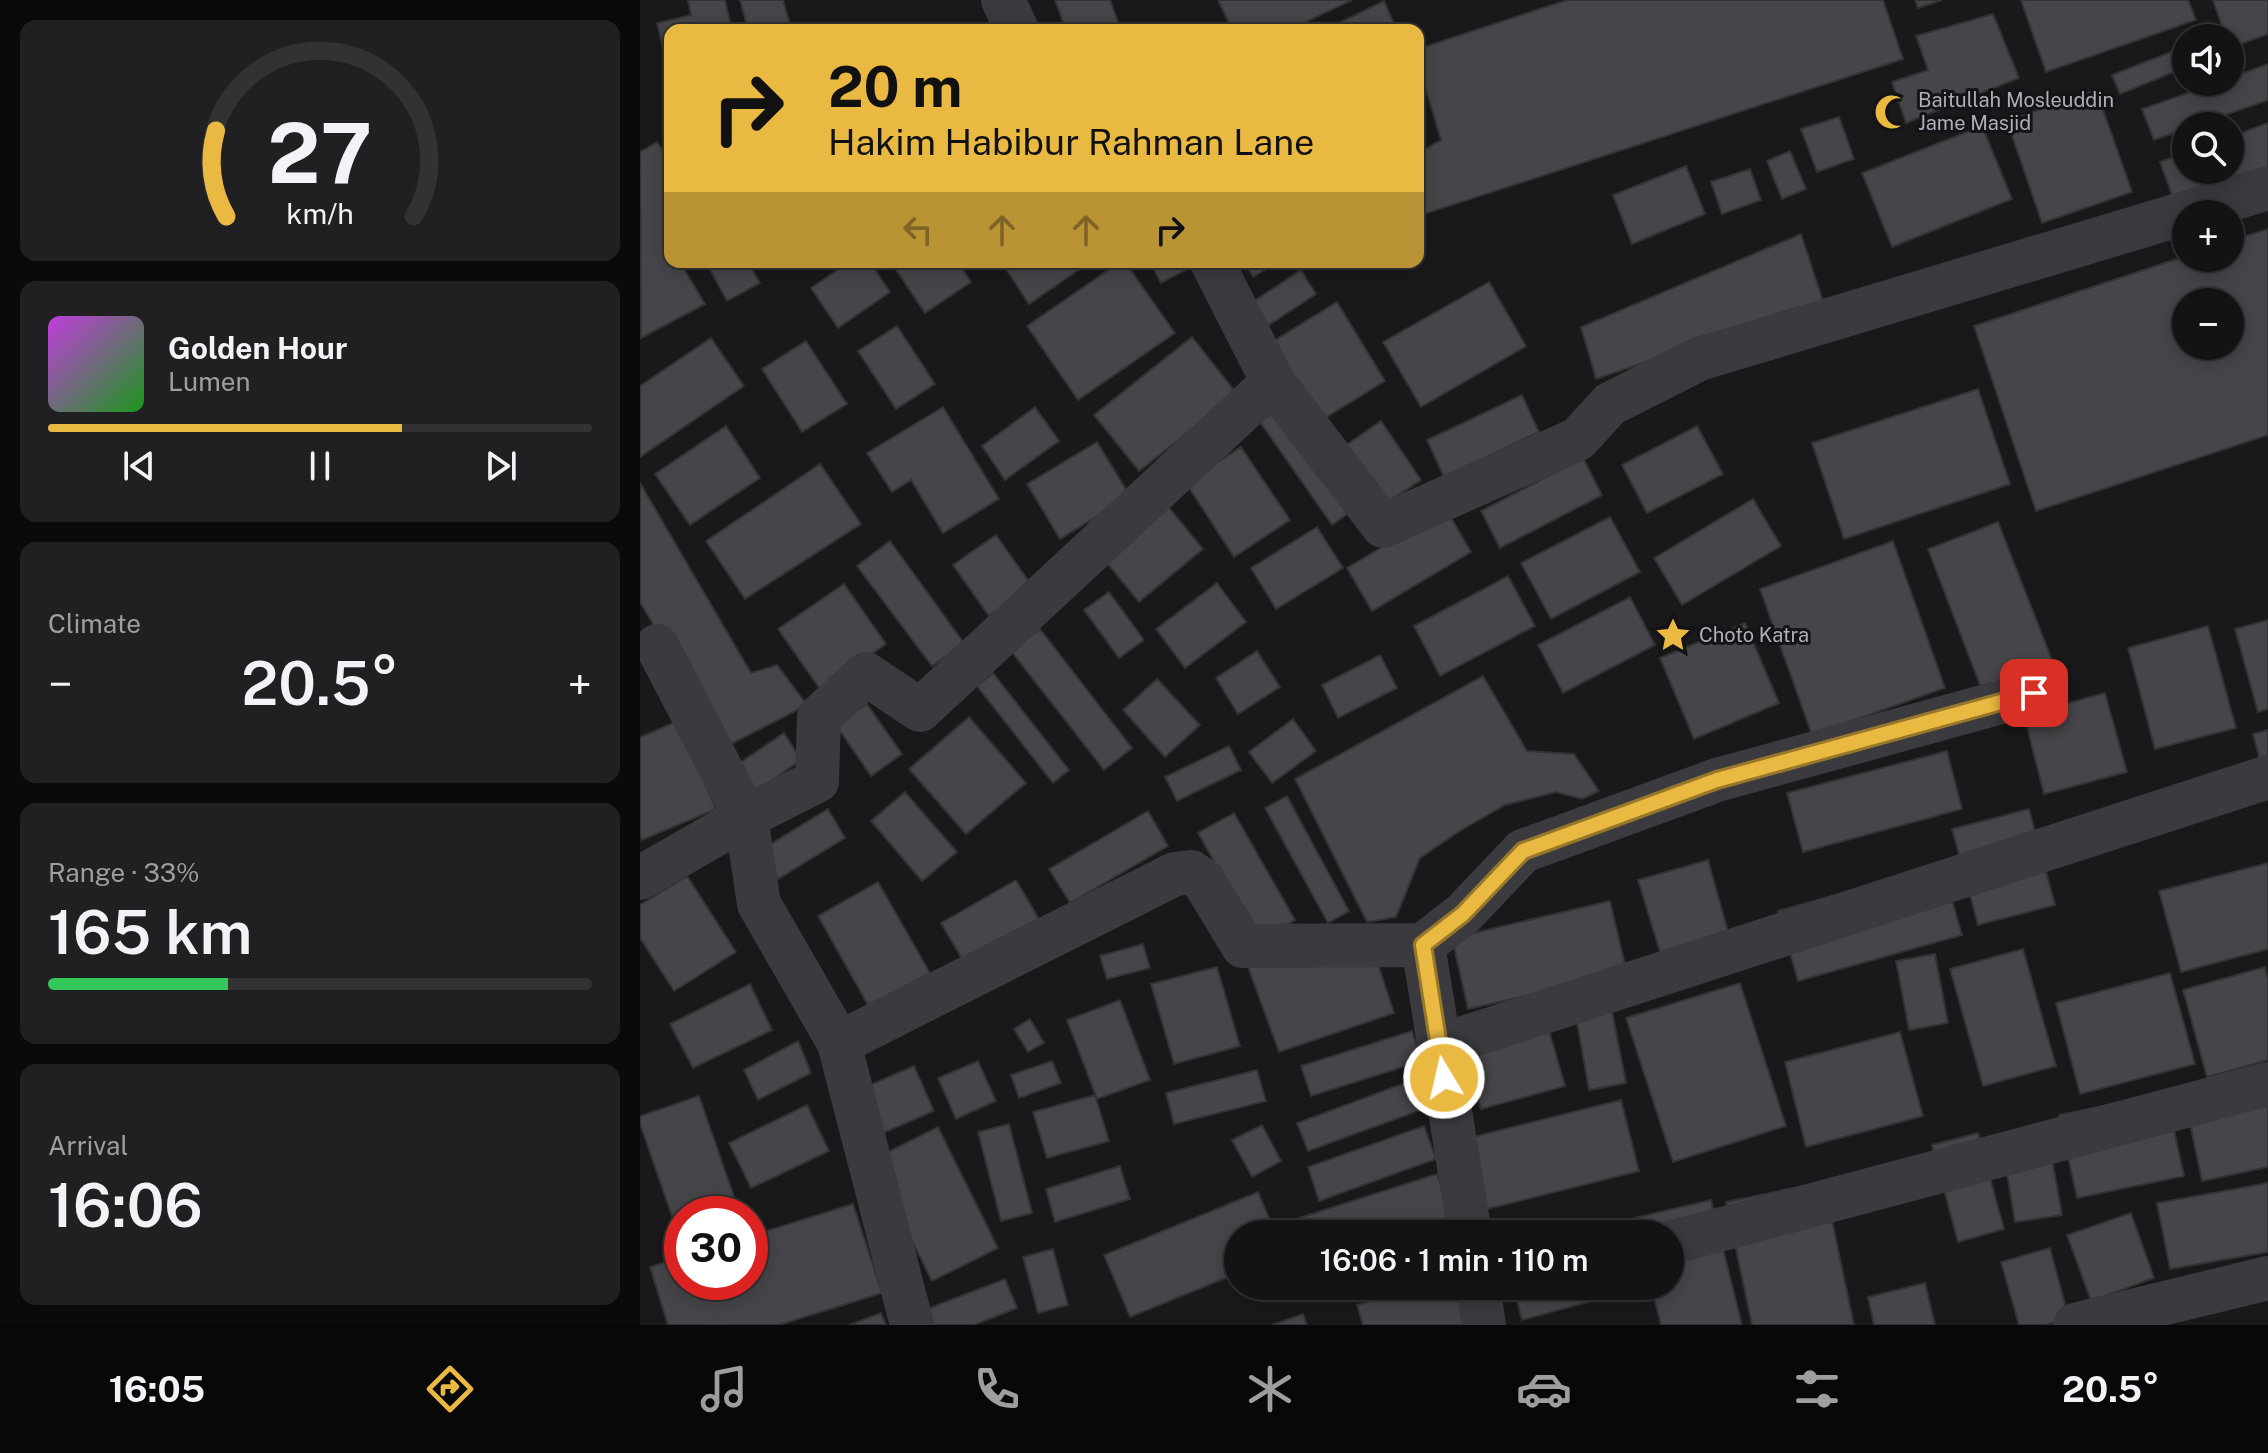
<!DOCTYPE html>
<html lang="en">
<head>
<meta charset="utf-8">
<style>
  :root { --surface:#131314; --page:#202022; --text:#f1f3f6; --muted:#9d9ea0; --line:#323234; --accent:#e9b942 }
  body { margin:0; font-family:"Public Sans",sans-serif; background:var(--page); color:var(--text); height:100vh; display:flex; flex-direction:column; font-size:30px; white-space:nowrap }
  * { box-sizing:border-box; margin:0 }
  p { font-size:26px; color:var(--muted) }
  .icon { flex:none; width:44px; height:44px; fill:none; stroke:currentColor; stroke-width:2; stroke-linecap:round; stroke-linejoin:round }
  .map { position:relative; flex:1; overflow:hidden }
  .drawer { display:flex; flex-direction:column; gap:20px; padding:20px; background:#0a0a0b; width:640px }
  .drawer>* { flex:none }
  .top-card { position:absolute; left:24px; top:24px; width:760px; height:244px; border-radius:16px; box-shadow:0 4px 20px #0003,0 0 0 2px var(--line); background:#e9b942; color:#111; overflow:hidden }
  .tools { position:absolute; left:1532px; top:24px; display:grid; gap:16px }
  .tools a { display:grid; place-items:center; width:72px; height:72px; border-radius:50%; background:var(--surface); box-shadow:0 4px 20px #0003,0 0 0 2px var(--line); font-size:40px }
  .speed { position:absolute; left:24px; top:1196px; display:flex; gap:16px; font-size:40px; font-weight:700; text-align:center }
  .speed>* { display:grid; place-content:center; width:104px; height:104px; border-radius:50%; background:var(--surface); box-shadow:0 4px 20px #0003,0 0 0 2px var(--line); line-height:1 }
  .speed .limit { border:12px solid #d22; background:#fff; color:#111 }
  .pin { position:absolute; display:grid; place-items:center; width:68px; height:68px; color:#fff; margin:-34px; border-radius:16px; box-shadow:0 4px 12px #0006 }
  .me { position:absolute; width:88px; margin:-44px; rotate:351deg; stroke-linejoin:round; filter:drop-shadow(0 0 6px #0008) }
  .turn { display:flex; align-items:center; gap:28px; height:168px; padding:0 32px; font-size:36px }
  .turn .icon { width:104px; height:104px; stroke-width:2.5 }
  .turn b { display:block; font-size:56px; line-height:68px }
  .lanes { display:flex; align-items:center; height:76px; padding:0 32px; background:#0003; justify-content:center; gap:40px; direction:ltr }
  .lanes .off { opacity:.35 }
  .big { font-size:60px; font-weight:600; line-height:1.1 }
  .drawer .card { flex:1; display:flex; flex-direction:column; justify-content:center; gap:12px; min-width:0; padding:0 28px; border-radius:16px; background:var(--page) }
  .drawer .dial { align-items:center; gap:0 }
  .dial svg { height:208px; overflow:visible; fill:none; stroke:var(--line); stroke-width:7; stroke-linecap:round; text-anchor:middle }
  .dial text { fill:var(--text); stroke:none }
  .song { display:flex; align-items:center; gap:24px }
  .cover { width:96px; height:96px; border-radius:12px; background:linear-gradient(135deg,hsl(290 70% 55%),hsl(120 70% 35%)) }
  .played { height:8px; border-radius:4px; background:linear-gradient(90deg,var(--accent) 65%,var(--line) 65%) }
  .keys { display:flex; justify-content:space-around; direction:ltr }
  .heat { display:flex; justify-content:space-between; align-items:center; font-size:44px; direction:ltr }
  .charge { height:12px; border-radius:6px; background:linear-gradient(90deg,#34c759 33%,var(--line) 0) }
  .trip { position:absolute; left:584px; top:1220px; width:460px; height:80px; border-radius:40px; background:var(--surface); box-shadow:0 4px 20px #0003,0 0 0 2px var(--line); font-weight:600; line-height:80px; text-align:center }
  .dock { display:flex; height:128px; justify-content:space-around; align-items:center; background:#080808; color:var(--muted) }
  .dock .icon { width:56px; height:56px }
  .dock .current { color:var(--accent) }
  .dock b { font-size:36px; color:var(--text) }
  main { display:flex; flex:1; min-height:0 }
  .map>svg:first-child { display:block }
</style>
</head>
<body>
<main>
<section class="drawer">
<div class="card dial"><svg viewBox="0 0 100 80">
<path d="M14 69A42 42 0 1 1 86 69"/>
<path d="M14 69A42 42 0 0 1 10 36" stroke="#e9b942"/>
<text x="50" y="56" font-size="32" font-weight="700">27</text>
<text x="50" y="72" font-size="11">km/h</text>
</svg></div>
<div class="card">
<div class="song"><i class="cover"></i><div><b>Golden Hour</b><p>Lumen</p></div></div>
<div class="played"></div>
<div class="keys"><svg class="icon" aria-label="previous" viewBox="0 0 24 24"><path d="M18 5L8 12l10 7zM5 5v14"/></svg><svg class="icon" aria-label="pause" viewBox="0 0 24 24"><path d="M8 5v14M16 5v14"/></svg><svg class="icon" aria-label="next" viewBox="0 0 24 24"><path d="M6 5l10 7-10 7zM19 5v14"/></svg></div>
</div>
<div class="card"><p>Climate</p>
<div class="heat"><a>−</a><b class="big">20.5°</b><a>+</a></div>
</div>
<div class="card"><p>Range · 33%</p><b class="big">165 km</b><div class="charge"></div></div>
<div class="card"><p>Arrival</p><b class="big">16:06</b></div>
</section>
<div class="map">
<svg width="1628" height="1325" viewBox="0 0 1628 1325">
  <rect width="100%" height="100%" fill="#19191b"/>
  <path fill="#46464a" stroke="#333336" stroke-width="2" fill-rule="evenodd" d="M48 0H85L92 30H30L28 71 17 23 51 15Z
    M100 0H143L150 24 128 30H108Z
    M415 0H470L481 30H426Z
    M578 0H712L649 30H592Z
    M927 0H1243L1263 59 778 216V153L801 140 778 63V49Z
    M1275 0H1302L1278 8Z
    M1381 0H1548L1556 20 1406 72Z
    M1573 0H1628V34L1590 48V38H1586Z
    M744 1 757 30H684Z
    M1353 14 1379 78 1266 123 1252 82 1288 70 1276 36Z
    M1546 46V67L1480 94 1472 75Z
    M1628 64V100L1554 126H1546V129L1514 140 1502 109 1579 82H1590V78Z
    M1456 90 1492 192 1402 223 1367 121Z
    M1199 117 1214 159 1177 172 1161 129Z
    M1628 123V177L1537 209 1520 162 1546 152V170H1590V137Z
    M1342 126 1372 199 1252 247 1222 173Z
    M17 142 30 160V224L22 230 30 244V262H40L65 304 1 338 0 152Z
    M1150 151 1166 189 1142 199 1127 161Z
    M1046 166 1065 214 992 244 973 195Z
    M1110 169 1121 200 1082 214 1071 182Z
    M1628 229V435L1396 511 1334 326 1546 256V258H1590V241ZM1546 302H1590V346H1546Z
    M1161 234 1183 301 956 379 941 327Z
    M66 262H108L120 283 87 301Z
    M209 262H230L250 292 198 328 171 288Z
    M251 262H318L331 282 285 313Z
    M376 262H450L389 304 366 269Z
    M480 262H485L535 333 438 400 387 326Z
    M510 262H554L555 265 521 283Z
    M604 262H631L633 265 613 277Z
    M661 270 676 294 626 327 611 303Z
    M849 282 886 346 781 407 743 342Z
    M697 302 745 381 680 421 632 342Z
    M257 326 295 384 256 409 218 351Z
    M552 337 597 394 499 471 454 415Z
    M71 338 104 386 0 457V386Z
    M166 341 207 404 162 432 122 369Z
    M1338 389 1370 484 1204 539 1172 443Z
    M882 395 899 432 804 477 787 440Z
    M644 404 717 507 692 525 620 422Z
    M303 407 359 499 303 533 271 480 252 492 227 453Z
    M395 407 419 441 365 480 342 446Z
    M741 421 781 480 742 506 702 448Z
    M86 426 120 478 50 525 15 474Z
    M1057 426 1083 474 1007 513 982 465Z
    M457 442 490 496 420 539 387 484Z
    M601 447 650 520 594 557 546 483Z
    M943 458 962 495 860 548 841 511Z
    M180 464 221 524 105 599 66 541Z
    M0 483 111 673 137 665 167 705 85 747 0 602Z
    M1113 499 1141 546 1042 605 1014 558Z
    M526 504 563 549 499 602 461 556Z
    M806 509 831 552 732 611 707 568Z
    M970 517 1000 572 911 619 881 563Z
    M1358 522 1414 665 1343 693 1288 549Z
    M677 527 703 568 636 609 611 568Z
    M356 535 392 586 349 616 313 565Z
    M250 541 324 643 292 666 217 566Z
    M1253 541 1305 688 1172 735 1120 589Z
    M868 576 895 626 800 676 774 626Z
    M577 583 606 622 545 668 516 629Z
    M204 584 246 644 180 689 138 629Z
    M469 592 504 640 479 658 444 610Z
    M990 597 1015 645 923 693 898 645Z
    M1628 620V709L1618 712 1595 629Z
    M1105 623 1139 703 1054 739 1020 658Z
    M1568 626 1596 728 1515 749 1488 648Z
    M400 629 492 748 464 770 371 651Z
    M617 651 640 687 598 714 576 678Z
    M740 655 757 688 698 718 682 685Z
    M353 673 429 770 413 783 337 686Z
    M843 676 887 751 934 754 959 791 942 799 916 792 865 805 820 831 780 858 756 917 727 922 655 779Z
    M517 679 560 725 525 757 483 710Z
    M1465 693 1487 772 1404 794 1384 715Z
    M227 704 262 754 231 776 196 725Z
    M329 717 386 783 326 834 269 769Z
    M653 719 676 751 632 783 609 752Z
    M38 721 76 809 2 840 0 836V737Z
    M1628 730V790L1613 734Z
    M144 733 161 760 111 795 92 768Z
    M589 746 601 770 537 801 525 777Z
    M1307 751 1322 809 1163 852 1147 793Z
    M265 792 317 852 282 881 231 821Z
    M647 796 709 911 688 923 625 808Z
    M188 809 205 838 138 879 121 850Z
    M1389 809 1415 905 1338 925 1312 829Z
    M508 811 528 846 430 903 409 869Z
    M594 813 655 920 619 941 558 833Z
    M1068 860 1094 953 1026 972 998 880Z
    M1628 863V949L1541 972 1519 891Z
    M1302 865 1322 935 1158 981 1138 911Z
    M47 876 96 952 34 991 0 938V905Z
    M376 880 400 921 325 964 301 923Z
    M238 882 290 973 229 1007 178 916Z
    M970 901 987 973 828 1009 812 938Z
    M503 944 510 968 467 979 460 956Z
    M1383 949 1416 1066 1343 1086 1310 969Z
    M1295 954 1308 1023 1269 1030 1256 961Z
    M737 961 754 1013 639 1052 608 967Z
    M577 967 600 1046 534 1064 511 984Z
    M1625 967 1628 979V1060L1567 1077 1543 990Z
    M1530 973 1555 1064 1440 1094 1416 1003Z
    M1100 983 1146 1126 1033 1162 986 1018Z
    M110 984 132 1030 53 1068 30 1024Z
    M480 1000 510 1080 457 1099 427 1020Z
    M972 1011 986 1083 949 1090 936 1017Z
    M390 1019 404 1043 388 1052 374 1029Z
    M909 1030 925 1086 841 1109 825 1053Z
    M772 1031 782 1061 671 1096 661 1066Z
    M1260 1032 1283 1116 1166 1147 1145 1062Z
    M158 1041 171 1073 118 1100 104 1070Z
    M338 1061 356 1101 316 1119 298 1078Z
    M412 1061 421 1083 379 1098 371 1075Z
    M274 1066 294 1111 243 1133 223 1088Z
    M617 1070 626 1101 534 1124 526 1093Z
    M781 1077 792 1106 668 1151 657 1123Z
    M1628 1089V1167L1562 1181 1544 1095Z
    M1526 1093 1544 1176 1437 1198 1419 1115Z
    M455 1095 469 1141 407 1158 393 1112Z
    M59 1096 96 1202 59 1214H42V1220L34 1222 0 1124V1116Z
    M981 1100 999 1171 843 1210 825 1139Z
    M167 1105 189 1151 111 1188 89 1143Z
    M369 1124 392 1213 361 1221 338 1132Z
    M622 1125 641 1161 612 1177 592 1140Z
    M784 1126 796 1159 679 1201 668 1167Z
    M298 1127 358 1248 292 1281 232 1160Z
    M1338 1133 1364 1229 1318 1242 1292 1145Z
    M1408 1136 1422 1215 1375 1222 1362 1144Z
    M480 1166 490 1199 415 1222 406 1189Z
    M797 1174 815 1228 796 1234H664L659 1218Z
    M1184 1182 1214 1325H1112L1086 1202Z
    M1628 1183V1252L1530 1269 1517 1203Z
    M618 1192 636 1234H598V1273L490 1317 464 1255Z
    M1071 1200 1102 1325H1021L1011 1286H1030V1234H998L994 1218Z
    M213 1204 242 1293 139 1325H28L10 1267 42 1257V1282H110V1236Z
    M1491 1213 1514 1278 1451 1301 1427 1235Z
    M1410 1248 1429 1319 1405 1325H1379L1361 1262Z
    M413 1249 428 1305 398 1313 383 1257Z
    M365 1279 377 1308 334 1325H293L287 1309Z
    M1285 1283 1295 1325H1234L1228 1297Z
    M782 1286H817L829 1325H723L717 1305Z
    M873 1286H991L992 1290 882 1320Z
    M241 1313 246 1325H209Z
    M663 1314 667 1325H632Z"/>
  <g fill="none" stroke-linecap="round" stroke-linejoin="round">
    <path stroke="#3a3a3f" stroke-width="44" d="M363 0 377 30
      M572 262 633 382
      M17 646 106 817 177 781 179 717 226 674 280 710 633 382 743 526 938 439 970 404 1059 359 1628 188
      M0 878 106 817 119 904 199 1043 272 1325
      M199 1043 535 874 551 872 563 880 603 946 783 945
      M799 1046 1628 777
      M830 1234 783 945 823 914 883 851 1077 780 1394 693
      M1030 1243 1628 1084
      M838 1286 844 1325
      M1435 1325 1628 1278"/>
  </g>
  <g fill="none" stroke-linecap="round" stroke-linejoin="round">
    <g stroke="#97782b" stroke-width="20">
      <path id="route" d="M804 1078 783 945 823 914 883 851 1077 780 1394 693"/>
    </g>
    <use href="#route" stroke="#e9b942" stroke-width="14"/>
  </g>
  <defs>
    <g id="mosque-bare" transform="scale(2.76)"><path d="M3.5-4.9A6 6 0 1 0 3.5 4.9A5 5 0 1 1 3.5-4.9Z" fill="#e9b942" stroke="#141416" stroke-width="2.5" paint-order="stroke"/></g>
    <g id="sight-bare" transform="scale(2.76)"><path d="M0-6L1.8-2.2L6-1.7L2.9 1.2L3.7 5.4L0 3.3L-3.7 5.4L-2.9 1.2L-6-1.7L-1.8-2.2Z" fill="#e9b942" stroke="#141416" stroke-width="2.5" paint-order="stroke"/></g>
  </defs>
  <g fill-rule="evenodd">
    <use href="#mosque-bare" x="1252" y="112"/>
    <use href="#sight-bare" x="1033" y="635"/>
  </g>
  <g text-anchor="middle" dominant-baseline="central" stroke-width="6" stroke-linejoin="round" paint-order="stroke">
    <g font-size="20" fill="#acafb9" stroke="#141416" text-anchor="start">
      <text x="1278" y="100">Baitullah Mosleuddin<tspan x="1278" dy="23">Jame Masjid</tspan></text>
      <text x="1059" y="635">Choto Katra</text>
    </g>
  </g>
</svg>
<div class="tools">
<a><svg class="icon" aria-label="sound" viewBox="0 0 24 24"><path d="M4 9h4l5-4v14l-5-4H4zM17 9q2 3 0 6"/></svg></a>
<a><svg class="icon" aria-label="search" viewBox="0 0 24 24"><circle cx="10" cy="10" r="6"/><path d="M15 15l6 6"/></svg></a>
<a>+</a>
<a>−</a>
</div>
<div class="speed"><div class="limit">30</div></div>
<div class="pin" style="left:1394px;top:693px;background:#d93025"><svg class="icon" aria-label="arrive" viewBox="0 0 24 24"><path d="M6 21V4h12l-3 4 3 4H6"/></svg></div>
<svg class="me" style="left:804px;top:1078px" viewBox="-20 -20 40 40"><circle r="17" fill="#e9b942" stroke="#fff" stroke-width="3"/><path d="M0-11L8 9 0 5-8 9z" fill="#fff"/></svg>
<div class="trip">16:06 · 1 min · 110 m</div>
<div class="top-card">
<div class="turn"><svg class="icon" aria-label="right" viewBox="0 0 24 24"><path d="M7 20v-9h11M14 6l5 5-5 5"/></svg><div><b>20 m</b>Hakim Habibur Rahman Lane</div></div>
<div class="lanes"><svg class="icon off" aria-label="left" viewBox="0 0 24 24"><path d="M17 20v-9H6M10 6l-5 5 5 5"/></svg><svg class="icon off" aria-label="ahead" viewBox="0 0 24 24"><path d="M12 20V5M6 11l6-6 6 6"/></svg><svg class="icon off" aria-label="ahead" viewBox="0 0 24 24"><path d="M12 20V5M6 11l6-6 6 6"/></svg><svg class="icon" aria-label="right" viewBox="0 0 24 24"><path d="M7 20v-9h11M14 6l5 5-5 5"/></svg></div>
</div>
</div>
</main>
<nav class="dock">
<b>16:05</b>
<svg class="icon current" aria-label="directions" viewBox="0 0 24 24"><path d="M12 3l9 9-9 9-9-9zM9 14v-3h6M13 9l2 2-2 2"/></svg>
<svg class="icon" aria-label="music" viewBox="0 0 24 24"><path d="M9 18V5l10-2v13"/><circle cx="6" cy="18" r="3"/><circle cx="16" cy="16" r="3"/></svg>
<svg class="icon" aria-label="phone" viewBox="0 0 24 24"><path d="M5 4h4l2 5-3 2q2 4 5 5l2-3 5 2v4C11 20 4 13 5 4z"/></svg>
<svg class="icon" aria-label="climate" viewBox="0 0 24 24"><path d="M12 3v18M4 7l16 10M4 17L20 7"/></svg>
<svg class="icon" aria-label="car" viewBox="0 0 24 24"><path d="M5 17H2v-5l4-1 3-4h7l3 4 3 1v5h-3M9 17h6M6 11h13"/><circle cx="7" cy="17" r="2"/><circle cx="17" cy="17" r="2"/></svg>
<svg class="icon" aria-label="filters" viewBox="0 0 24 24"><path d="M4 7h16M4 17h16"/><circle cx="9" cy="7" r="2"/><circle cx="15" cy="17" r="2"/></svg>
<b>20.5°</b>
</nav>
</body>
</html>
